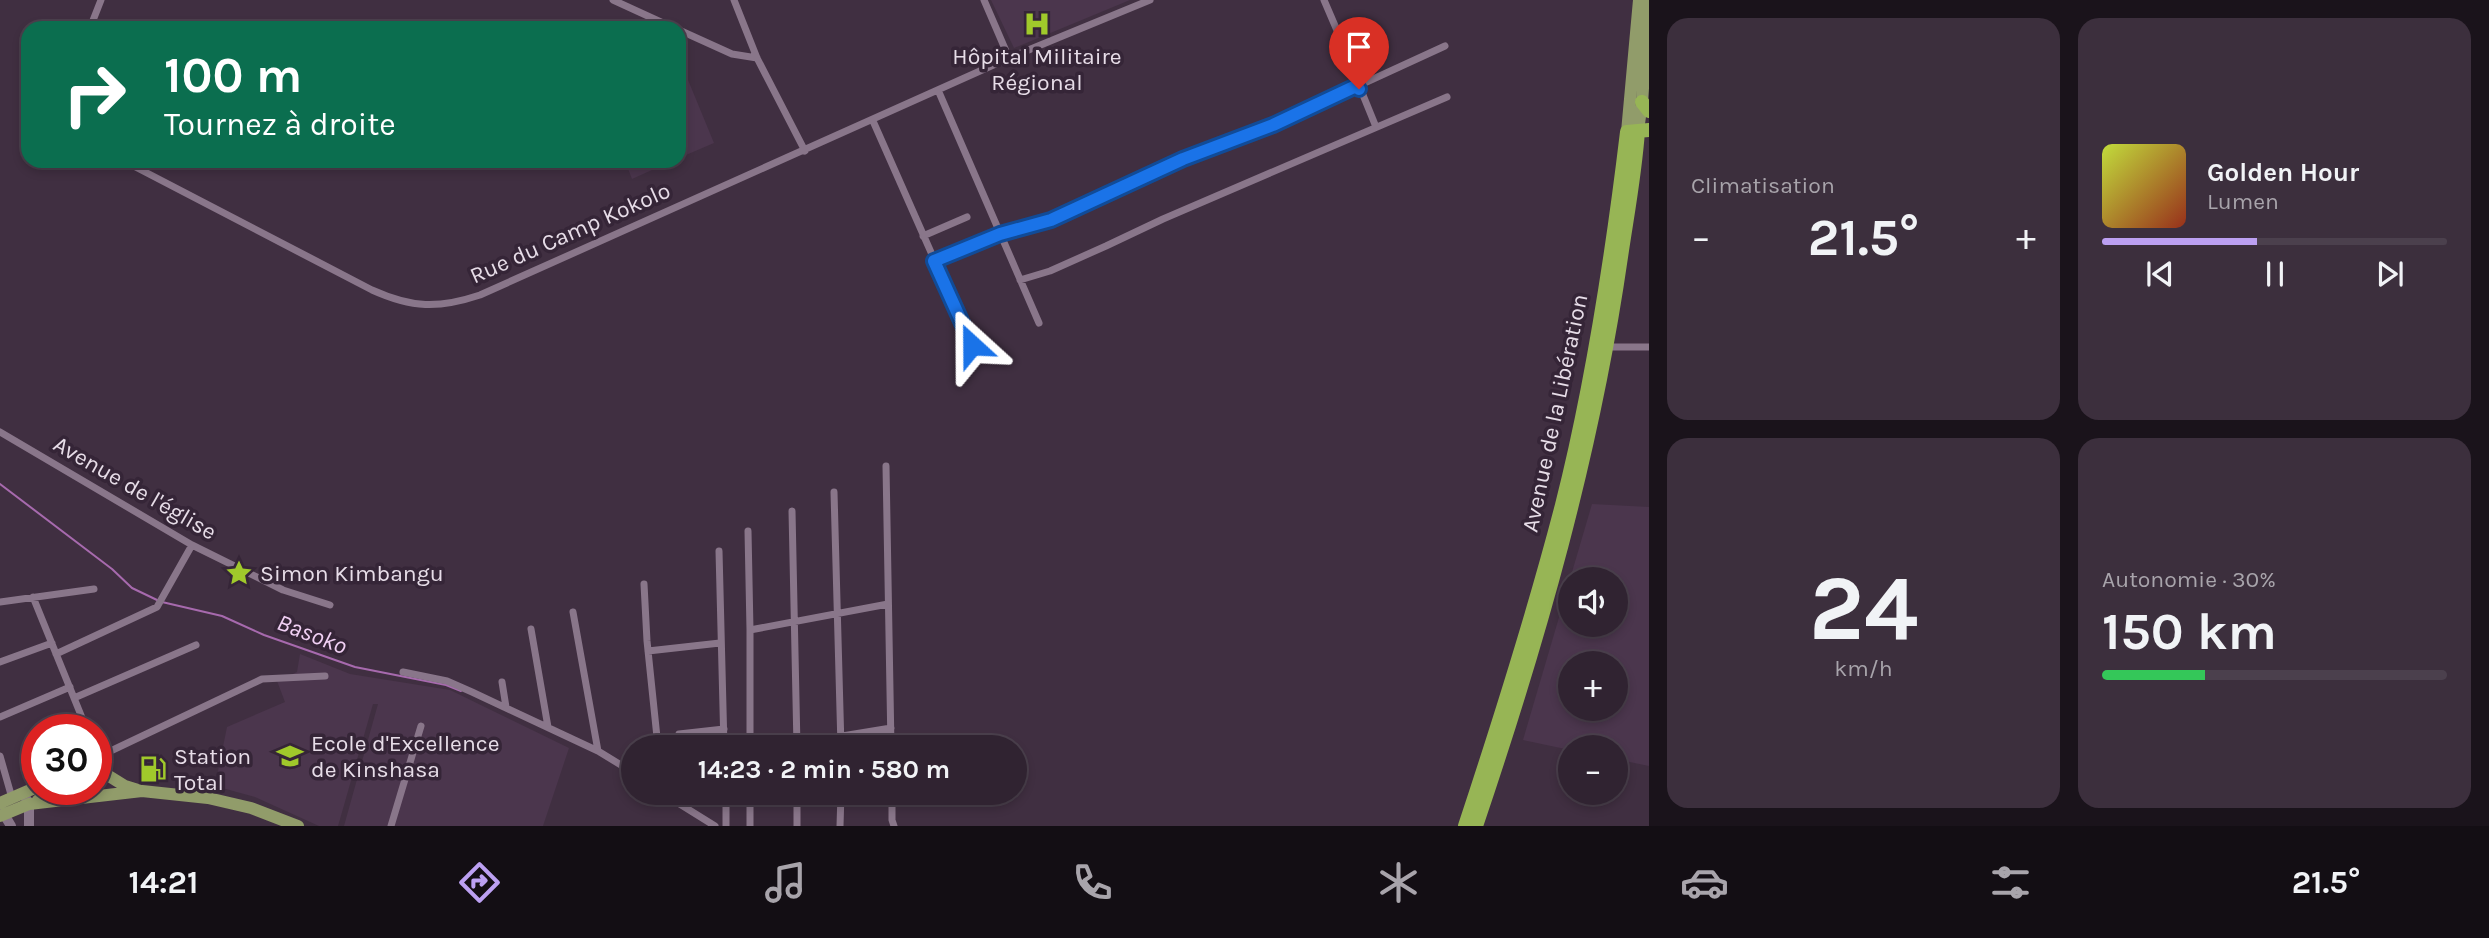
<!DOCTYPE html>
<html lang="fr">
<head>
<meta charset="utf-8">
<style>
  :root { --surface:#302331; --page:#3c2f3d; --text:#f1f3f6; --muted:#a8a4ab; --line:#4b404d; --accent:#bca0f2 }
  body { margin:0; font-family:Karla,sans-serif; background:var(--page); color:var(--text); height:100vh; display:flex; flex-direction:column; font-size:26px; white-space:nowrap }
  * { box-sizing:border-box; margin:0 }
  p { font-size:23px; color:var(--muted) }
  .icon { flex:none; width:38px; height:38px; fill:none; stroke:currentColor; stroke-width:2; stroke-linecap:round; stroke-linejoin:round }
  .map { position:relative; flex:1; overflow:hidden }
  .drawer { display:flex; flex-direction:column; gap:18px; padding:18px; background:#1a131b; width:840px }
  .drawer>* { flex:none }
  .hud { position:absolute; left:21px; top:21px; width:665px; height:147px; border-radius:21px; box-shadow:0 4px 10px #0003,0 0 0 2px var(--line); background:#0b6e4f; color:#fff; overflow:hidden }
  .fabs { position:absolute; left:1558px; top:567px; display:grid; gap:14px }
  .fabs a { display:grid; place-items:center; width:70px; height:70px; border-radius:50%; background:var(--surface); box-shadow:0 4px 10px #0003,0 0 0 2px var(--line); font-size:35px }
  .speed { position:absolute; left:21px; top:714px; display:flex; gap:14px; font-size:35px; font-weight:700; text-align:center }
  .speed>* { display:grid; place-content:center; width:91px; height:91px; border-radius:50%; background:var(--surface); box-shadow:0 4px 10px #0003,0 0 0 2px var(--line); line-height:1 }
  .speed .limit { border:10px solid #d22; background:#fff; color:#111 }
  .pin { position:absolute; display:grid; place-items:center; width:60px; height:60px; color:#fff; margin:-72px -30px; border-radius:50% 50% 50% 0; rotate:-45deg; box-shadow:0 0 7px #0007 }
  .pin .icon { rotate:45deg }
  .me { position:absolute; width:77px; margin:-38px; rotate:336deg; stroke-linejoin:round; filter:drop-shadow(0 0 5px #0008) }
  .turn { display:flex; align-items:center; gap:24px; height:147px; padding:0 28px; font-size:32px }
  .turn .icon { width:91px; height:91px; stroke-width:2.5 }
  .turn b { display:block; font-size:49px; line-height:60px }
  .big { font-size:52px; font-weight:700; line-height:1.1 }
  .drawer .widget { flex:1; display:flex; flex-direction:column; justify-content:center; gap:10px; min-width:0; padding:0 24px; border-radius:21px; background:var(--page) }
  .drawer .dial { align-items:center; gap:0 }
  .dial b { font-size:91px; line-height:1 }
  .song { display:flex; align-items:center; gap:21px }
  .cover { width:84px; height:84px; border-radius:10px; background:linear-gradient(135deg,hsl(70 70% 55%),hsl(10 70% 35%)) }
  .played { height:7px; border-radius:4px; background:linear-gradient(90deg,var(--accent) 45%,var(--line) 45%) }
  .keys { display:flex; justify-content:space-around; direction:ltr }
  .heat { display:flex; justify-content:space-between; align-items:center; font-size:38px; direction:ltr }
  .charge { height:10px; border-radius:5px; background:linear-gradient(90deg,#34c759 30%,var(--line) 0) }
  .drawer .tiles { flex:1; display:grid; gap:18px; grid-template-columns:repeat(2,1fr) }
  .trip { position:absolute; left:621px; top:735px; width:406px; height:70px; border-radius:35px; background:var(--surface); box-shadow:0 4px 10px #0003,0 0 0 2px var(--line); font-weight:700; line-height:70px; text-align:center }
  .menu { display:flex; height:112px; justify-content:space-around; align-items:center; background:#130e14; color:var(--muted) }
  .menu .icon { width:49px; height:49px }
  .menu .selected { color:var(--accent) }
  .menu b { font-size:32px; color:var(--text) }
  main { display:flex; flex:1; min-height:0 }
  .map>svg:first-child { display:block }
</style>
</head>
<body>
<main>
<div class="map">
<svg width="1649" height="826" viewBox="0 0 1649 826">
  <rect width="100%" height="100%" fill="#402f41"/>
  <path fill="#4b364d" fill-rule="evenodd" d="M991 0H1130L1014 48Z
    M679 58 714 143 679 158Z
    M625 161H672L632 179Z
    M1592 504 1649 507V766L1615 759V747H1570V750L1523 740 1570 580V625H1615V579H1570ZM1570 663H1615V709H1570Z
    M300 654 350 674 450 690 569 748 543 826H344L378 704H373L338 826H319L255 797 215 786 227 727 285 702 277 681 297 672Z"/>
  <g fill="none" stroke-linecap="round" stroke-linejoin="round">
    <path stroke="#a76aae" stroke-width="2" d="M0 484 112 569 132 588 157 600
      M162 602 222 616 264 635 355 667 446 685 461 691
      M625 772 634 777"/>
    <path stroke="#89768a" stroke-width="7" d="M613 0 674 28
      M734 0 757 58 805 151
      M984 0 1009 58
      M1324 0 1342 42 1349 71 1363 95 1376 127
      M90 28 101 0
      M679 30 732 54 757 58
      M938 90 1039 323
      M873 121 972 345
      M124 161 372 290C412 308 438 309 480 295L1009 58 1150 0
      M923 236 967 217
      M934 261 1000 234 1051 220 1183 159 1273 125 1445 46
      M1020 280 1050 271 1106 246 1163 219 1447 97
      M1607 347H1649
      M0 432 192 545 283 590 330 605
      M886 466 891 747
      M834 492 841 747
      M792 511 797 747
      M748 531 750 630
      M719 551 724 747
      M644 584 647 641 658 747
      M33 597 87 730
      M0 602 94 589
      M573 612 598 751
      M531 629 548 727
      M648 651 720 643
      M56 654 157 607 192 545
      M0 662 52 643
      M403 672 447 681 472 692 598 751 634 773
      M502 682 506 707
      M74 698 196 645
      M0 717 70 687
      M679 734 724 729
      M750 747V630L888 604
      M775 747 891 728
      M96 752 98 757 262 679 325 676
      M0 756 12 798
      M662 793 715 826
      M726 793V826
      M892 793V820L894 826
      M391 826 421 726
      M750 826V793
      M797 826V793
      M840 826 841 793"/>
    <path stroke="#89768a" stroke-width="10" d="M23 793 29 804V826
      M1 809 11 826"/>
    <path stroke="#919c6a" stroke-width="12" d="M1638 131 1642 102 1649 4
      M1627 132 1639 0
      M96 768 125 786 138 790
      M38 800 60 789
      M0 803 37 787
      M0 816 29 804 142 791 208 798 251 808 298 826"/>
    <path stroke="#97b555" stroke-width="14" d="M1642 102 1649 111
      M1465 826C1500 720 1534 613 1562 505 1593 383 1612 257 1627 132L1649 130
      M1476 826C1539 640 1593 452 1621 257 1627 216 1635 174 1638 131"/>
  </g>
  <g fill="none" stroke-linecap="round" stroke-linejoin="round">
    <g stroke="#114b97" stroke-width="18">
      <path id="route" d="M972 345 934 261 1000 234 1051 220 1183 159 1273 125 1356 86 1359 89"/>
    </g>
    <use href="#route" stroke="#1a73e8" stroke-width="12"/>
  </g>
  <defs>
    <g id="hospital-bare" transform="scale(2.1)"><path d="M-5-5h3v3.5h4V-5h3V5h-3V1.5h-4V5h-3Z" fill="#a0c92b" stroke="#352537" stroke-width="2.5" paint-order="stroke"/></g>
    <g id="sight-bare" transform="scale(2.1)"><path d="M0-6L1.8-2.2L6-1.7L2.9 1.2L3.7 5.4L0 3.3L-3.7 5.4L-2.9 1.2L-6-1.7L-1.8-2.2Z" fill="#a0c92b" stroke="#352537" stroke-width="2.5" paint-order="stroke"/></g>
    <g id="school-bare" transform="scale(2.1)"><path d="M0-5L7-2L0 1L-7-2ZM-4 1L0 2.5L4 1V4Q0 6-4 4Z" fill="#a0c92b" stroke="#352537" stroke-width="2.5" paint-order="stroke"/></g>
    <g id="fuel-bare" transform="scale(2.1)"><path d="M-5.5-6h7V0h2V4h1.3V-2.5L3-4.5l.8-.8L6-3V5H2.5V1h-1V6h-7ZM-4.2-4.7v3.2H.2V-4.7Z" fill="#a0c92b" stroke="#352537" stroke-width="2.5" paint-order="stroke"/></g>
  </defs>
  <g fill-rule="evenodd">
    <use href="#hospital-bare" x="1037" y="24"/>
    <use href="#sight-bare" x="239" y="573"/>
    <use href="#school-bare" x="290" y="756"/>
    <use href="#fuel-bare" x="153" y="769"/>
  </g>
  <g text-anchor="middle" dominant-baseline="central" stroke-width="7" stroke-linejoin="round" paint-order="stroke">
    <g font-size="23" fill="#e7dde8" stroke="#352537" text-anchor="start">
      <text x="1037" y="56" text-anchor="middle">Hôpital Militaire<tspan x="1037" dy="26">Régional</tspan></text>
      <text x="260" y="573">Simon Kimbangu</text>
      <text x="311" y="743">Ecole d'Excellence<tspan x="311" dy="26">de Kinshasa</tspan></text>
      <text x="174" y="756">Station<tspan x="174" dy="26">Total</tspan></text>
    </g>
    <g font-size="23" fill="#e7dde8" stroke="#352537">
      <text transform="translate(570 233) rotate(-24)">Rue du Camp Kokolo</text>
      <text transform="translate(1555 413) rotate(-78)">Avenue de la Libération</text>
      <text transform="translate(135 488) rotate(30)">Avenue de l'église</text>
    </g>
    <g font-size="24" font-style="italic" fill="#f1d0f4" stroke="#352537">
      <text transform="translate(312 634) rotate(21)">Basoko</text>
    </g>
  </g>
</svg>
<div class="fabs">
<a><svg class="icon" aria-label="sound" viewBox="0 0 24 24"><path d="M4 9h4l5-4v14l-5-4H4zM17 9q2 3 0 6"/></svg></a>
<a>+</a>
<a>−</a>
</div>
<div class="speed"><div class="limit">30</div></div>
<div class="pin" style="left:1359px;top:89px;background:#d93025"><svg class="icon" aria-label="arrive" viewBox="0 0 24 24"><path d="M6 21V4h12l-3 4 3 4H6"/></svg></div>
<svg class="me" style="left:972px;top:345px" viewBox="-20 -20 40 40"><path d="M0-17L14 15 0 8-14 15z" fill="#1a73e8" stroke="#fff" stroke-width="4"/></svg>
<div class="trip">14:23 · 2 min · 580 m</div>
<div class="hud">
<div class="turn"><svg class="icon" aria-label="right" viewBox="0 0 24 24"><path d="M7 20v-9h11M14 6l5 5-5 5"/></svg><div><b>100 m</b>Tournez à droite</div></div>
</div>
</div>
<section class="drawer">
<div class="tiles">
<div class="widget"><p>Climatisation</p>
<div class="heat"><a>−</a><b class="big">21.5°</b><a>+</a></div>
</div>
<div class="widget">
<div class="song"><i class="cover"></i><div><b>Golden Hour</b><p>Lumen</p></div></div>
<div class="played"></div>
<div class="keys"><svg class="icon" aria-label="previous" viewBox="0 0 24 24"><path d="M18 5L8 12l10 7zM5 5v14"/></svg><svg class="icon" aria-label="pause" viewBox="0 0 24 24"><path d="M8 5v14M16 5v14"/></svg><svg class="icon" aria-label="next" viewBox="0 0 24 24"><path d="M6 5l10 7-10 7zM19 5v14"/></svg></div>
</div>
<div class="widget dial"><b>24</b><p>km/h</p></div>
<div class="widget"><p>Autonomie · 30%</p><b class="big">150 km</b><div class="charge"></div></div>
</div>
</section>
</main>
<nav class="menu">
<b>14:21</b>
<svg class="icon selected" aria-label="directions" viewBox="0 0 24 24"><path d="M12 3l9 9-9 9-9-9zM9 14v-3h6M13 9l2 2-2 2"/></svg>
<svg class="icon" aria-label="music" viewBox="0 0 24 24"><path d="M9 18V5l10-2v13"/><circle cx="6" cy="18" r="3"/><circle cx="16" cy="16" r="3"/></svg>
<svg class="icon" aria-label="phone" viewBox="0 0 24 24"><path d="M5 4h4l2 5-3 2q2 4 5 5l2-3 5 2v4C11 20 4 13 5 4z"/></svg>
<svg class="icon" aria-label="climate" viewBox="0 0 24 24"><path d="M12 3v18M4 7l16 10M4 17L20 7"/></svg>
<svg class="icon" aria-label="car" viewBox="0 0 24 24"><path d="M5 17H2v-5l4-1 3-4h7l3 4 3 1v5h-3M9 17h6M6 11h13"/><circle cx="7" cy="17" r="2"/><circle cx="17" cy="17" r="2"/></svg>
<svg class="icon" aria-label="filters" viewBox="0 0 24 24"><path d="M4 7h16M4 17h16"/><circle cx="9" cy="7" r="2"/><circle cx="15" cy="17" r="2"/></svg>
<b>21.5°</b>
</nav>
</body>
</html>
